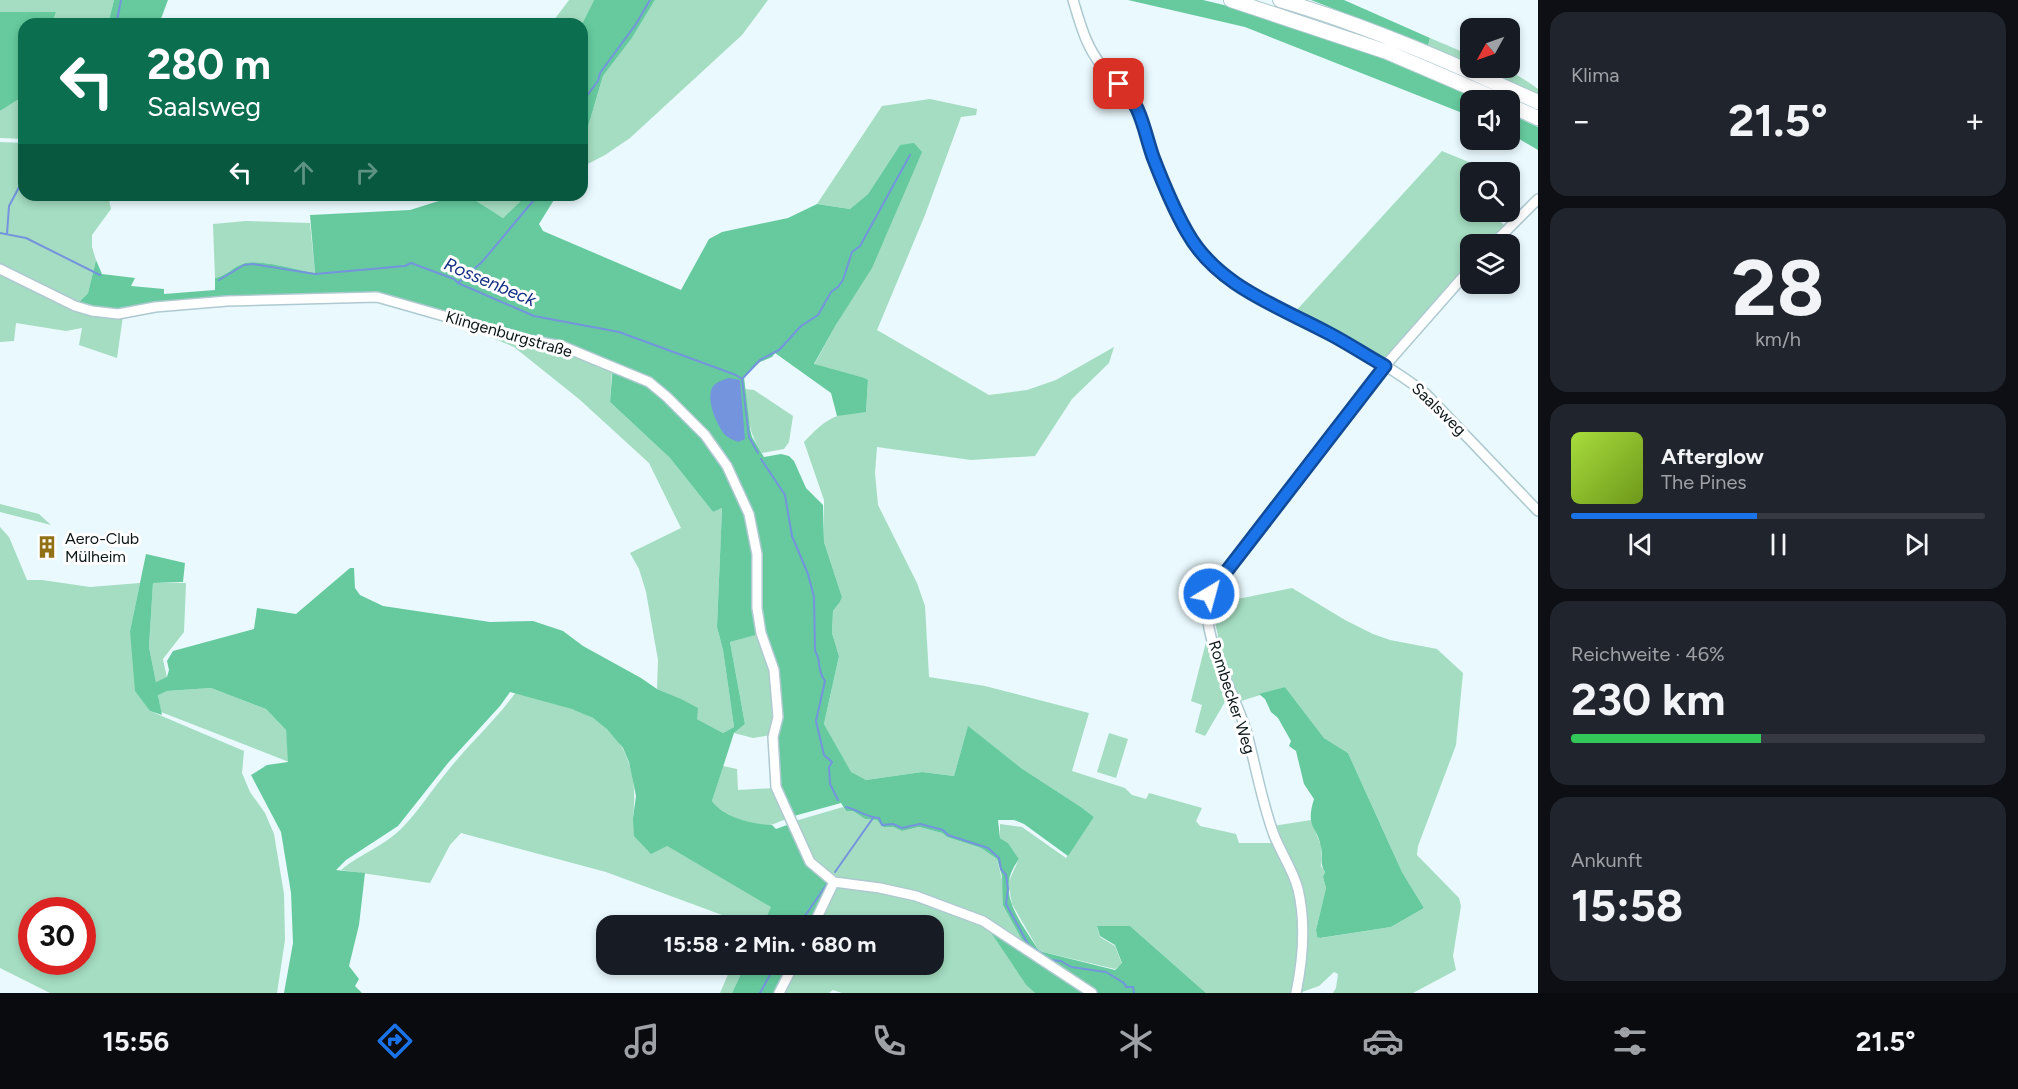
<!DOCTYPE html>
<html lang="de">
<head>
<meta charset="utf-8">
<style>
  :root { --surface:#171b24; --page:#20242c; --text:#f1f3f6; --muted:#9ea1a6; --line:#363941; --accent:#1a73e8 }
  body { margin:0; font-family:Figtree,sans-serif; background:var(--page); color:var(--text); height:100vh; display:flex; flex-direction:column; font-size:22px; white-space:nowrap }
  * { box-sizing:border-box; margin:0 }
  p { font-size:20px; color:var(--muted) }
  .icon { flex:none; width:33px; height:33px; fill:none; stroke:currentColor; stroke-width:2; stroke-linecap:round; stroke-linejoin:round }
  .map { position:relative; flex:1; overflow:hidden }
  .drawer { display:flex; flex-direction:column; gap:12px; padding:12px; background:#0d0f14; width:480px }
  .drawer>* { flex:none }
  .banner { position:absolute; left:18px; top:18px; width:570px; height:183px; border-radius:18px; box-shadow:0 3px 9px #0003; background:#0b6e4f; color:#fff; overflow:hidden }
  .needle { width:39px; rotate:230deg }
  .buttons { position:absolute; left:1460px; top:18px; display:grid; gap:12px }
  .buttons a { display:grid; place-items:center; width:60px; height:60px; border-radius:12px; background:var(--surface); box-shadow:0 3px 9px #0003; font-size:30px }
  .speed { position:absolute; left:18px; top:897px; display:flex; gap:12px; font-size:30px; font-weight:700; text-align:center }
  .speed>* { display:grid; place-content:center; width:78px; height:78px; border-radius:50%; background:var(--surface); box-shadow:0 3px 9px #0003; line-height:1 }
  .speed .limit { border:9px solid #d22; background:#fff; color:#111 }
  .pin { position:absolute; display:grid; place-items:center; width:51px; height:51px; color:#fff; margin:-26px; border-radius:12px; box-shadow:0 3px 9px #0006 }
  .me { position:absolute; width:66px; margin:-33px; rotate:37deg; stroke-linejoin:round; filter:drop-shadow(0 0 4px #0008) }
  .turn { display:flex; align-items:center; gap:21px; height:126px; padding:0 30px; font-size:27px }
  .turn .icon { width:78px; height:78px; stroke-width:2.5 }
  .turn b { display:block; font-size:42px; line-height:51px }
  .lanes { display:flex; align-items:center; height:57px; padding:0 30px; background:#0003; justify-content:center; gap:30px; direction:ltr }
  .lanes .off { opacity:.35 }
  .big { font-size:45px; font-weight:700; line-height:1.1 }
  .drawer .card { flex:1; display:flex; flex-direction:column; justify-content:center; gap:9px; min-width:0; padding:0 21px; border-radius:18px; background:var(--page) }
  .drawer .dial { align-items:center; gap:0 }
  .dial b { font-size:78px; line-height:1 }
  .song { display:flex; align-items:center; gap:18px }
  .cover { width:72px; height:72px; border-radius:9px; background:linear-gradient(135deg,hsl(80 70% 55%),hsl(80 70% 35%)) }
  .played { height:6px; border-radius:3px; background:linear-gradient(90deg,var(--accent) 45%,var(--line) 45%) }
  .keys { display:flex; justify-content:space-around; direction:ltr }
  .heat { display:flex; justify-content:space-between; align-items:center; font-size:33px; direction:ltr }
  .charge { height:9px; border-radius:4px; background:linear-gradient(90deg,#34c759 46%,var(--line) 0) }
  .trip { position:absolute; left:596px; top:915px; width:348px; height:60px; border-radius:18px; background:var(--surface); box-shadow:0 3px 9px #0003; font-weight:700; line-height:60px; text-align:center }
  .tabs { display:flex; height:96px; justify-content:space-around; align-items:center; background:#090b0e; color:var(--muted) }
  .tabs .icon { width:42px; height:42px }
  .tabs .current { color:var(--accent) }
  .tabs b { font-size:27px; color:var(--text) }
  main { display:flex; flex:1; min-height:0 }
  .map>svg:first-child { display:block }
</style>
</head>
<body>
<main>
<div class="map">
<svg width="1538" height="993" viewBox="0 0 1538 993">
  <rect width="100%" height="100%" fill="#e9f9fd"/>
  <path fill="#a4ddc1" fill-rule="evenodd" d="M0 0H114L108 24H52L56 12H0Z
    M569 0H594L582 24H551Z
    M655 0H768L742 35 630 138 605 155 582 167V147L603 76 632 38Z
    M1430 38 1470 55V64L1428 46Z
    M1478 68C1506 67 1515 72 1538 89V95Z
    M24 96V139L0 138V111Z
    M930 99 977 109 976 115 961 117 925 215 877 330 989 395 1027 390 1056 380 1114 347 1109 363 1072 399 1035 456 971 460 877 447 875 473 878 505 917 583 925 606 929 677 985 686 1089 713 1072 771 1125 788 1132 795 1146 799 1149 793 1202 808 1196 821 1200 826 1236 834 1239 843H1275L1292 878 1301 929 1293 993H1206L1130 926 1097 927 1100 937 1115 946 1122 964 1115 969 1039 951 1012 904 1008 883 1019 859 1008 843 1000 838V824L1022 827 1066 858 1094 817 1081 807 1021 768 968 727 954 776 922 772 866 780 851 773 824 724 839 656 832 633 833 611 840 602 842 597 824 542V500L804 442C825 420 835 412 866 412L868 380 865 378 814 365 837 323 900 145 868 194 850 209 817 204 882 106Z
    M0 142 24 143V195H108L111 209 92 235V247L96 260 88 293 77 304 0 266Z
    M1442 151 1476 165 1478 172H1470V200L1462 209 1475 218 1483 212H1490L1506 227 1490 244H1470V266L1390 354 1379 360 1294 313Z
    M467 195H527L503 218Z
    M246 221 310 223 315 273C298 270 260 259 245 263 234 266 226 276 215 278L213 224Z
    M0 272 74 308 123 316 117 358 79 345 82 328 66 331 16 323 14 341 0 342Z
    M470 325 561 349 612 371 610 402 670 458 713 512 722 508 717 627 723 650 734 727 723 733 697 719 679 698 657 689 658 660 646 592 639 569 630 553 681 528 649 463 579 399 514 347 468 328Z
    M745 389 754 390 793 416 789 442 784 449 762 453C747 430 748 415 745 389Z
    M0 504 39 514 51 525 0 512Z
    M0 527 9 537 27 580H42L90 587 140 583 130 631 150 711 244 751 242 773 250 792 265 813 274 834 284 894 285 940 277 993H50L0 968ZM32 910H82V962H32Z
    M153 583H186L184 632 163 659 167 678 156 682 149 647Z
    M1292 588 1345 620 1373 634 1390 640 1437 649 1463 673 1456 745 1418 846 1417 855 1459 898 1461 906 1453 956 1456 970 1413 993H1333L1336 988 1338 974 1334 972 1319 986 1299 993 1303 894 1299 878 1296 877 1273 826 1311 820 1321 846V866L1325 872 1323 877 1326 888 1316 930 1317 937 1321 938 1391 927 1424 908 1402 872 1348 753 1324 738 1285 687 1238 702 1216 639 1218 636 1215 622 1211 619 1210 608 1213 604Z
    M758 634C769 667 780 701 771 735L753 738 734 733 745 724 730 642Z
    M1211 641 1229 695 1205 736 1195 732 1202 705 1191 701 1206 642Z
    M211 688 266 709 286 730 289 762 161 712 158 694 167 691Z
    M516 692C541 699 568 705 591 717 629 738 638 779 633 818L667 846 772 907 763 925H749L606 872 461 833 450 845 430 883 341 870C360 854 384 846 401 829 419 811 433 788 450 768 471 742 496 720 516 692Z
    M1109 733 1128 739 1116 778 1097 772Z
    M723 766 737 769 738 790 774 788 787 814 784 820C780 821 775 824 770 825 751 826 723 816 712 801Z
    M843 807 846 811H853L865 819 878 820 883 827H893L902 831 919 827 942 833 947 837 981 848 997 859 1004 888 1025 945 1027 986 1035 993H842L833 990 829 993H783L798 965 933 964V926L817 925 840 880 815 864 795 821Z
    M732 965H745L732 993H720Z"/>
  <path fill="#66ca9e" d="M114 0H168L159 24H108Z
    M594 0H655L632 38 603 76 582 147V24Z
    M1128 0H1203L1228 6 1365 51 1480 100H1470V116L1245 27Z
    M1311 0H1344L1430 38 1428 46Z
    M0 12H56L52 24H24V96L0 111Z
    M1509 114 1538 127V150L1509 133Z
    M914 143 922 152 872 268 837 323 814 364 865 378 868 380 866 412 837 416 831 393 775 353 772 357 760 362 744 377 750 429 752 437 764 457 781 454 789 456 794 461 806 488 823 505 824 542 842 597 840 602 833 611 832 633 839 656 824 724 851 772 866 780 922 772 954 776 968 726 1021 768 1081 807 1094 817 1068 856 1024 824 1014 820H998L1000 838 1008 843 1019 859C1015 865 1010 873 1009 881 1005 905 1027 931 1039 951L1115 970 1122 963 1115 945 1100 936 1097 926H1130L1206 993H1035L1027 986 988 928 1025 945 1003 905 1002 876 997 859 981 848 947 837 942 833 919 827 902 831 893 827H883L877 820 865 819 853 811H846L841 803 794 816 779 786 776 736 780 718 763 633 730 642 745 724 734 733 712 801C725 818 751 824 772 825L776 829 787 825 791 826 826 879 828 886 809 925H763L771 907 667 846 651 854 634 836 633 818 636 796 629 762 623 748 607 729 593 718 572 709 510 692 500 706 448 763 398 826 346 860 336 870 365 873 359 925 349 966 359 979 355 986 362 993H284L293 943 291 893 281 832 251 775 267 765 288 762 286 730 266 709 211 688 167 691 158 695 162 715 150 711 135 691 130 631 146 554 185 563 183 582 153 583 149 647 156 682 167 677 169 670 167 661 173 651 254 629 257 608 296 614 350 568H354L355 588 360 595 383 606 490 622 533 621 563 631 583 646 641 678 657 689 679 698 698 708 697 719 723 733 734 727 723 650 717 627 722 508 713 512 670 458 610 402 613 365 529 337 378 295 117 311 77 304 88 293 96 260 102 274 135 278 131 286 164 289V294L215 290V278C226 276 234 266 245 263 260 259 298 270 315 273L310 215 410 210 458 195H467L503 218 527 195H557L539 224 543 231 681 290 709 239 722 232 788 218 817 204 850 209 868 194 900 145Z
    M1285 687 1324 738 1348 753 1402 872 1424 908 1391 927 1320 938 1317 937 1316 930 1326 888 1323 877 1325 872C1319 863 1323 856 1321 847 1317 825 1305 828 1314 799L1304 784 1296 751 1289 746 1291 741 1278 718 1271 712 1265 699 1259 694Z
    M745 965H790L776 993H732Z"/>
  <path fill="#7494dd" d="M729 378 740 380 745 439 738 442C734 440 728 438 725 435 717 425 706 401 712 388 715 382 723 380 729 378Z"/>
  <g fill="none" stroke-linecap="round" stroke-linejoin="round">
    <path stroke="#7494dd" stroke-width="2" d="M115 24 117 20 121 0
      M582 102 598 81 600 73 636 24 650 0
      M0 233 26 238 100 275
      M7 234 9 206 24 178
      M219 280 244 265 253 264 315 274 405 266 411 263 454 279 458 283 534 316 619 332 736 375 742 379 749 437 758 453
      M458 283 482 262 538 195
      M743 378 760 360 779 350 801 326 818 315 831 292 838 287 843 280 852 252 860 246 910 155
      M761 459 785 495 792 536 808 574 814 597 815 651C822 661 816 669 825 681L816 721 824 755 832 762 829 767 830 784 838 800
      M846 807C858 810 866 817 879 818L882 825 893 824 902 828 920 824 943 830 948 835 988 848 999 858 1001 869 1006 875 1008 889 1006 904 1028 944 1051 960 1061 961 1071 967 1106 972 1124 983 1126 987H1133L1134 993
      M835 872 873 818
      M798 926 827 884
      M760 993 776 964"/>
    <g stroke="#aec9d0" stroke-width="12">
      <path id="minor" d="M1073 0C1080 23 1086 47 1102 66 1113 80 1130 90 1138 107 1142 117 1143 127 1147 137 1158 174 1173 213 1195 245 1226 290 1283 309 1330 334 1363 352 1397 371 1426 394L1538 511
        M1493 244 1538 199
        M0 269 75 306 92 311 118 314 155 307 227 301 377 297 528 340 562 346 649 382 667 397 705 435 727 466 749 514 757 554V608L761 633 774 670 778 717 773 737 776 787 810 862 834 882 880 888 916 896 983 921 1092 993
        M813 926 834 882
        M779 993 794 964
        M1296 993C1303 959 1306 923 1298 889 1293 870 1281 853 1274 835 1262 803 1256 767 1247 734 1238 698 1191 622 1213 588L1390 360 1470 269"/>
    </g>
    <g stroke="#aec9d0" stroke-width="16">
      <path id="highway" d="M1231 0 1387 52 1499 100
        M1280 0C1369 26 1454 64 1538 102
        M1509 105 1538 118"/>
    </g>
    <use href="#minor" stroke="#fff" stroke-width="9"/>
    <use href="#highway" stroke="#fff" stroke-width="14"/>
  </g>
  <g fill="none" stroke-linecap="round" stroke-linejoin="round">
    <g stroke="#114b97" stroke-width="15">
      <path id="route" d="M1119 84C1142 106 1143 128 1153 157 1163 183 1173 208 1187 232 1217 286 1278 306 1330 334 1349 344 1367 356 1385 366L1209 594"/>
    </g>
    <use href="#route" stroke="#1a73e8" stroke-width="10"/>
  </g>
  <defs>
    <g id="building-bare" transform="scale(1.8)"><path d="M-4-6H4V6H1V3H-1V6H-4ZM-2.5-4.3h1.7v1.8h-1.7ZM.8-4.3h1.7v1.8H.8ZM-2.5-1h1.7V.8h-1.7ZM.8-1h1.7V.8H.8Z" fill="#917016" stroke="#fff" stroke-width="2.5" paint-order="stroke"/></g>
  </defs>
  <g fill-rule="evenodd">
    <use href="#building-bare" x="47" y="547"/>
  </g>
  <g text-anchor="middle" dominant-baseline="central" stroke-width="6" stroke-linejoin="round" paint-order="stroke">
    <g font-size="16" fill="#0c1618" stroke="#fff">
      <text transform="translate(509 334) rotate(16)">Klingenburgstraße</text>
      <text transform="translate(1439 409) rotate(44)">Saalsweg</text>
      <text transform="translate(1232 697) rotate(72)">Rombecker Weg</text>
    </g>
    <g font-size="16" fill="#0c1618" stroke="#fff" text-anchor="start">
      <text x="65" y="538">Aero-Club<tspan x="65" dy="18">Mülheim</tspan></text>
    </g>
    <g font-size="18" font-style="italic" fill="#132f82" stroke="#fff">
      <text transform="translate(490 282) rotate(23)">Rossenbeck</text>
    </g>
  </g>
</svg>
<div class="buttons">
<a><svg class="needle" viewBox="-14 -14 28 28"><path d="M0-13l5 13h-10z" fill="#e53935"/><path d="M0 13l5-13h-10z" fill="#9ea1a6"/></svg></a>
<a><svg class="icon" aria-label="sound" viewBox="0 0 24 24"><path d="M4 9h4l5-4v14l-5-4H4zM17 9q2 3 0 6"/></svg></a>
<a><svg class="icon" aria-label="search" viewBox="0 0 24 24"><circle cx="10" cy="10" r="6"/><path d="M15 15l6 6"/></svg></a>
<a><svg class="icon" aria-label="layers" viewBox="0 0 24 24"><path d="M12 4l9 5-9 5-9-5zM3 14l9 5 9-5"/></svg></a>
</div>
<div class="speed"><div class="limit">30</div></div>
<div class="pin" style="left:1119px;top:84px;background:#d93025"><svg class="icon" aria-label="arrive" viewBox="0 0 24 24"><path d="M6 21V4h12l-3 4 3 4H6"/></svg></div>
<svg class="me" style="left:1209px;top:594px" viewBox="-20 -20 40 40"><circle r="17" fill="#1a73e8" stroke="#fff" stroke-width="3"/><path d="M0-11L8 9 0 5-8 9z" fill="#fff"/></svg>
<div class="trip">15:58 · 2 Min. · 680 m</div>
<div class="banner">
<div class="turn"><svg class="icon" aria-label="left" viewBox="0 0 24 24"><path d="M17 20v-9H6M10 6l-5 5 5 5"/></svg><div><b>280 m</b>Saalsweg</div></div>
<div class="lanes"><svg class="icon" aria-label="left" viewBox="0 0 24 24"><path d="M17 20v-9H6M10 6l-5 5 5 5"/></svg><svg class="icon off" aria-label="ahead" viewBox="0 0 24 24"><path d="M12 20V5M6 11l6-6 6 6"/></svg><svg class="icon off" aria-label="right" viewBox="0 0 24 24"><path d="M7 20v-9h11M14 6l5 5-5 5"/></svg></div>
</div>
</div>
<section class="drawer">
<div class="card"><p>Klima</p>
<div class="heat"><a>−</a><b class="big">21.5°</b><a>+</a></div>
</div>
<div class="card dial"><b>28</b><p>km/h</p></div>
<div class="card">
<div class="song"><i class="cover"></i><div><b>Afterglow</b><p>The Pines</p></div></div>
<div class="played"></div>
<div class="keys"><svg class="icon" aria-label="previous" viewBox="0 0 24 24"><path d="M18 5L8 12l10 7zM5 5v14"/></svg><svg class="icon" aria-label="pause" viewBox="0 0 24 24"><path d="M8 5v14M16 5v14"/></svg><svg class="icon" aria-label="next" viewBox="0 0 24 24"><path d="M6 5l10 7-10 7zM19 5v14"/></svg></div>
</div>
<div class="card"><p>Reichweite · 46%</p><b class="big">230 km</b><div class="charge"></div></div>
<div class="card"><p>Ankunft</p><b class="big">15:58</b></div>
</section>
</main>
<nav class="tabs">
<b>15:56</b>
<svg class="icon current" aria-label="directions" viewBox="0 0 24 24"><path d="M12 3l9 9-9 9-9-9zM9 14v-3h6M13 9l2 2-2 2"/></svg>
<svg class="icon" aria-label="music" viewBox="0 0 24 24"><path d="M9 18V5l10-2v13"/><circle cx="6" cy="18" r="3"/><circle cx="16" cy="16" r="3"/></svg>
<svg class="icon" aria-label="phone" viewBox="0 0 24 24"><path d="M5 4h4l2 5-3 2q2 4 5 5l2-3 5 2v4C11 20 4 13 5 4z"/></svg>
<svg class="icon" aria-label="climate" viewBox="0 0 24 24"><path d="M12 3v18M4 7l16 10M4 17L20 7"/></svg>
<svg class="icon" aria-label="car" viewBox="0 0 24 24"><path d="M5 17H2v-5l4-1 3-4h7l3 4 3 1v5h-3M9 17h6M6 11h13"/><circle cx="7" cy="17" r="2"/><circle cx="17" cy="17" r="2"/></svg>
<svg class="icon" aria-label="filters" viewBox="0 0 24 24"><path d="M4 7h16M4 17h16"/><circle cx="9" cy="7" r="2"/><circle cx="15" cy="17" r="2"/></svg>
<b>21.5°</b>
</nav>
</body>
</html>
